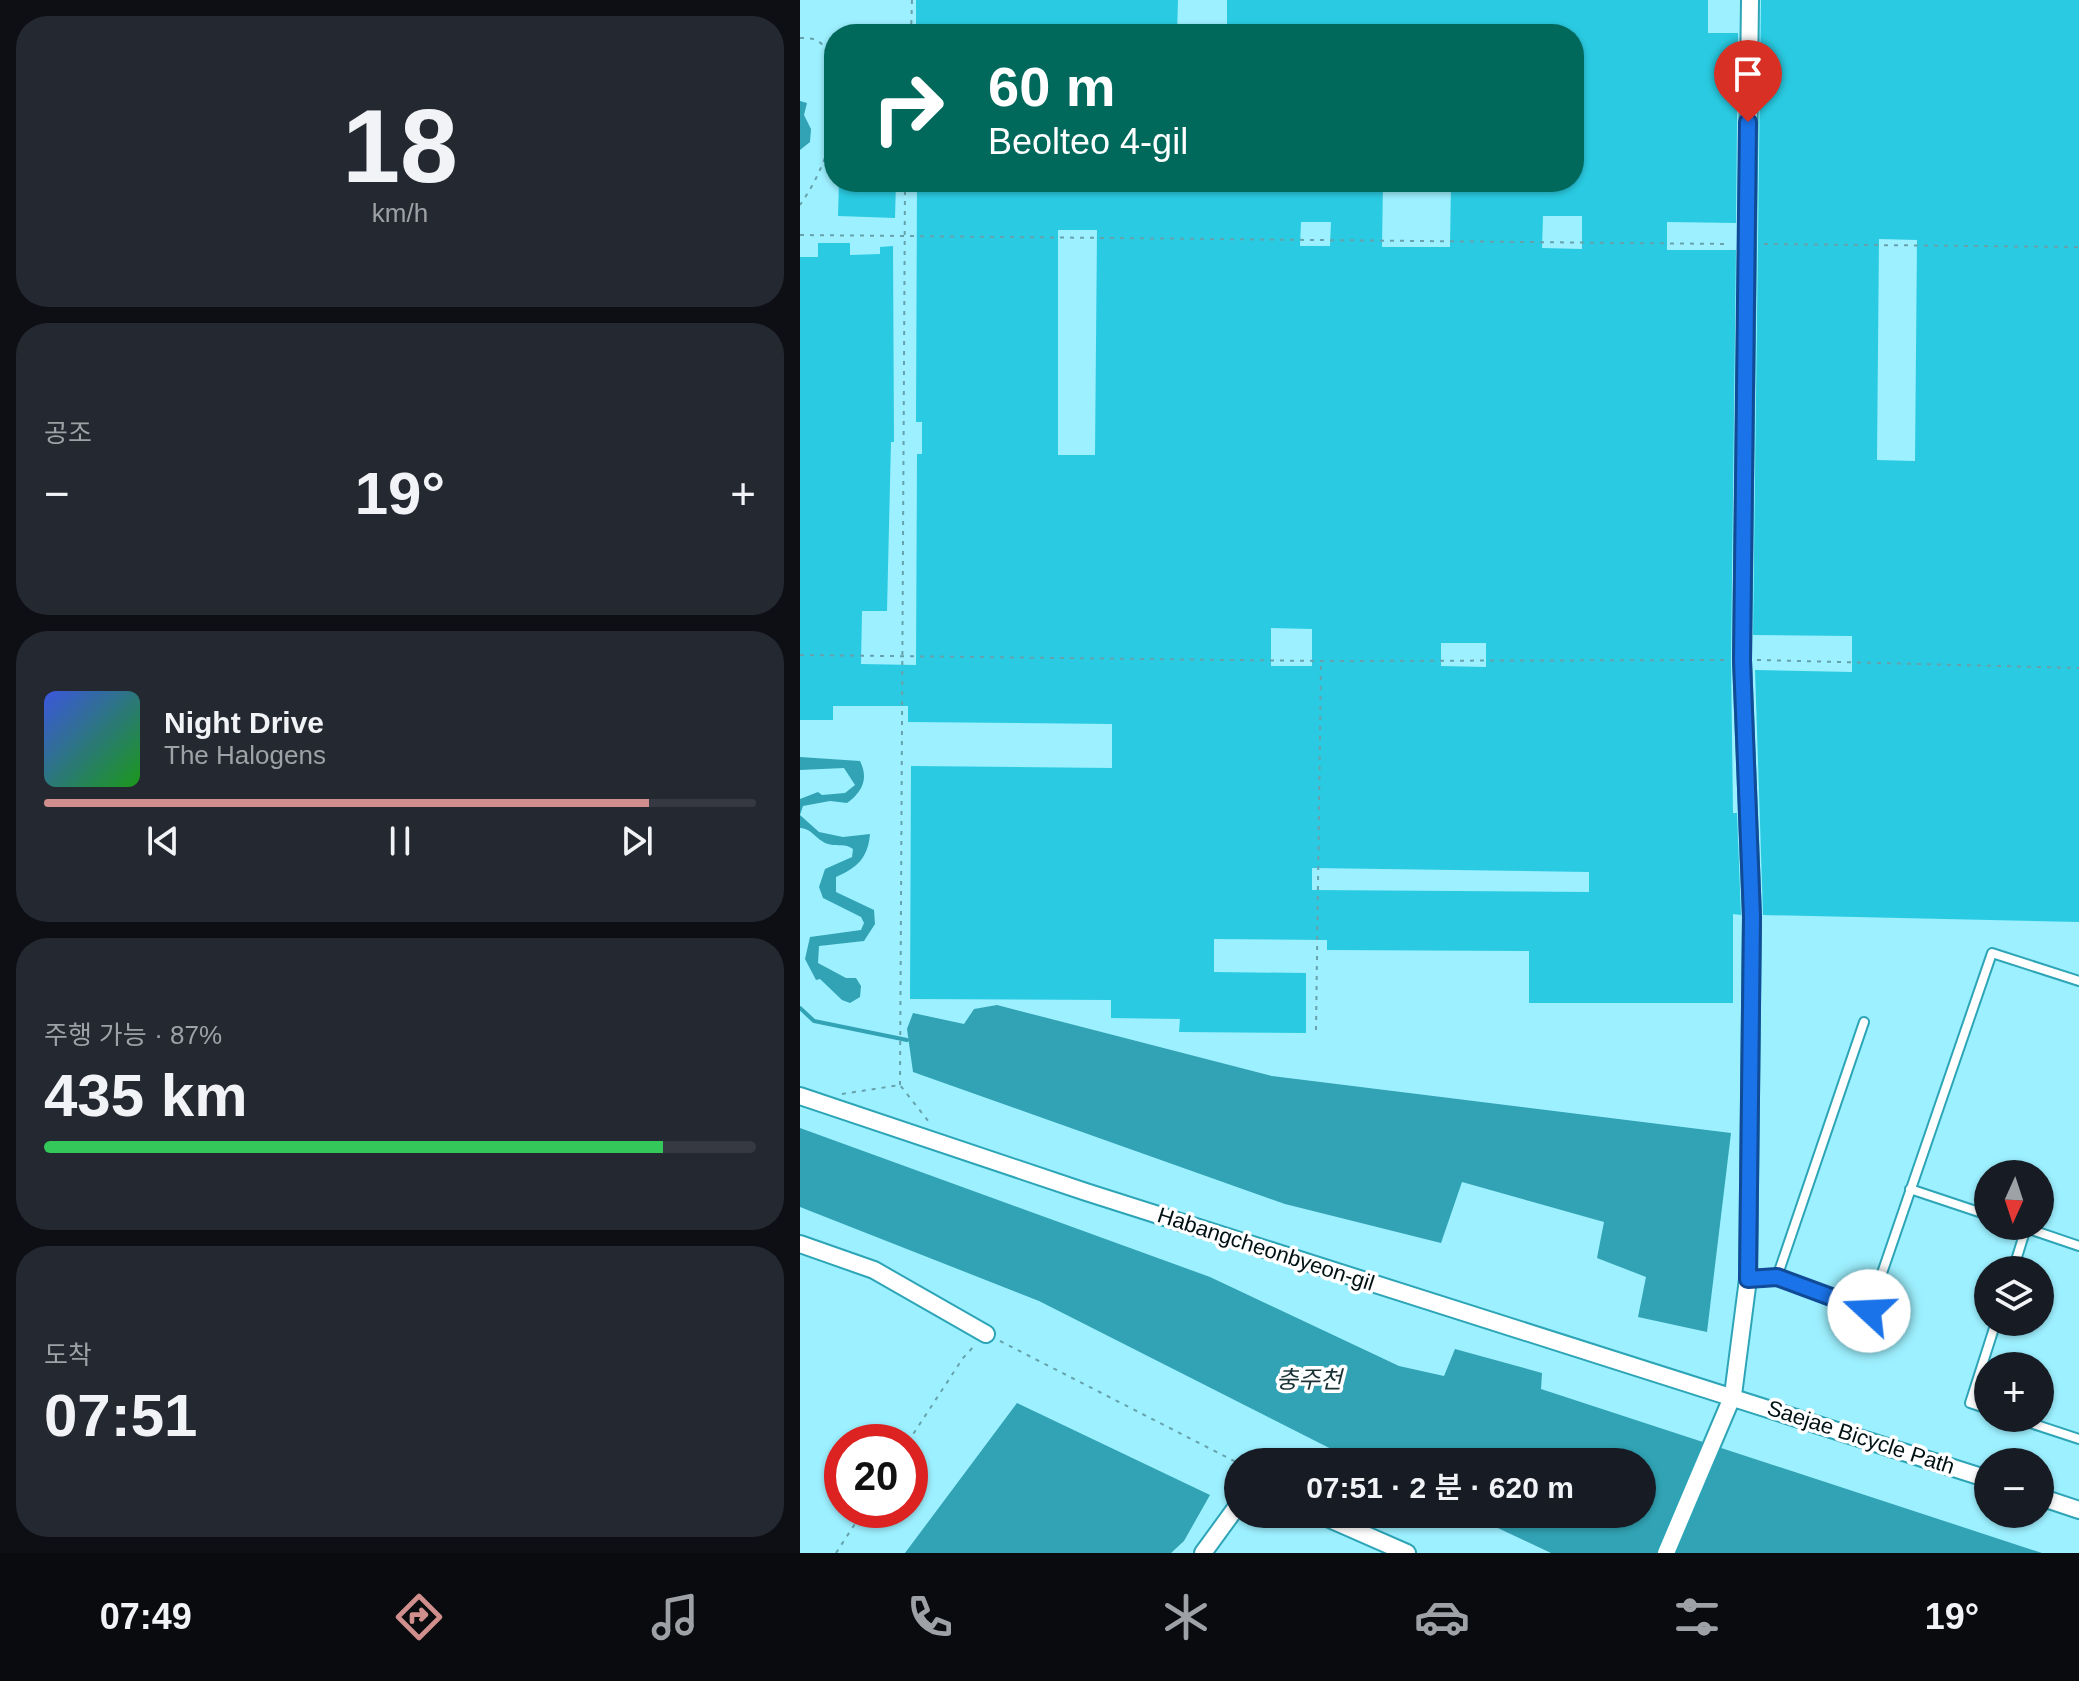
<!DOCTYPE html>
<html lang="ko">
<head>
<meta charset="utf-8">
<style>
  :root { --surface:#171b24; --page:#242831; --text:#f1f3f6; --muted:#9ea1a6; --line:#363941; --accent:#d08f8c }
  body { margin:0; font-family:Arial,"Noto Sans KR",sans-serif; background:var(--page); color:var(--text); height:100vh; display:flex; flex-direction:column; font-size:30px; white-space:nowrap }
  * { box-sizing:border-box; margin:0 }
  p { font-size:26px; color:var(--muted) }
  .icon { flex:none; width:44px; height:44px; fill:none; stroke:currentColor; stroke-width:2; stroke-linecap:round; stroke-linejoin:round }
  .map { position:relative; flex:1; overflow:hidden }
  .drawer { display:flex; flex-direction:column; gap:16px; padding:16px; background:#0d0f14; width:800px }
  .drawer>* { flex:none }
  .hud { position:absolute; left:24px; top:24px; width:760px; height:168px; border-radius:32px; box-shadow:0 2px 6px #0004; background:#00695c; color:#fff; overflow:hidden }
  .needle { width:52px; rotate:183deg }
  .fabs { position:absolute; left:1174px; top:1160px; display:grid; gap:16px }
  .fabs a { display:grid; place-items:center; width:80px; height:80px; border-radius:50%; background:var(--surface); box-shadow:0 2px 6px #0004; font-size:40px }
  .speed { position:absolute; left:24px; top:1424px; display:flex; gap:16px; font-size:40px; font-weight:700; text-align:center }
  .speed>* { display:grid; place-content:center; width:104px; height:104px; border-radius:50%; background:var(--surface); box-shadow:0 2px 6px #0004; line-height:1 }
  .speed .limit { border:12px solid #d22; background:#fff; color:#111 }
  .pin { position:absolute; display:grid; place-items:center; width:68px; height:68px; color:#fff; margin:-82px -34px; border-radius:50% 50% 50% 0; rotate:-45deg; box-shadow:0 0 8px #0007 }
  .pin .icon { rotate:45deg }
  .me { position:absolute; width:88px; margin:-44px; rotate:290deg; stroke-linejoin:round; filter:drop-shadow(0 0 6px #0008) }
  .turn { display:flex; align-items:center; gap:28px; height:168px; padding:0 32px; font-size:36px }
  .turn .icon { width:104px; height:104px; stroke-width:2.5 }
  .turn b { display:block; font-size:56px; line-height:68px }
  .big { font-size:60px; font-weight:600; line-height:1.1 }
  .drawer .tile { flex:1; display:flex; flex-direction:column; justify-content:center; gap:12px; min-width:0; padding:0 28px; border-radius:32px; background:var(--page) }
  .drawer .dial { align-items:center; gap:0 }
  .dial b { font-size:104px; line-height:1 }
  .song { display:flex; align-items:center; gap:24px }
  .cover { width:96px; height:96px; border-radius:12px; background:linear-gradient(135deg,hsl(230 70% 55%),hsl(120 70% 35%)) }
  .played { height:8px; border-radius:4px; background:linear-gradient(90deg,var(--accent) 85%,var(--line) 85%) }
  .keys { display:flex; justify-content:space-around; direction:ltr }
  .heat { display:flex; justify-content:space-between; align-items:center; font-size:44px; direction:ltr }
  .charge { height:12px; border-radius:6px; background:linear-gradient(90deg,#34c759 87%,var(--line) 0) }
  .trip { position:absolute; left:424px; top:1448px; width:432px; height:80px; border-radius:40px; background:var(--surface); box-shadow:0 2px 6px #0004; font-weight:600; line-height:80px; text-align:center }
  .tabs { display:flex; height:128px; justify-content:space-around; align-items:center; background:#090b0e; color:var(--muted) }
  .tabs .icon { width:56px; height:56px }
  .tabs .active { color:var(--accent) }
  .tabs b { font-size:36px; color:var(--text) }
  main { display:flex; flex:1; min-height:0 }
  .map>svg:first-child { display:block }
</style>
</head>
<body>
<main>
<section class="drawer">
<div class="tile dial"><b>18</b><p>km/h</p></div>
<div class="tile"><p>공조</p>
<div class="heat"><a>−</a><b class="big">19°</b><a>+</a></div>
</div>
<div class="tile">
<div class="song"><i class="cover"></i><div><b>Night Drive</b><p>The Halogens</p></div></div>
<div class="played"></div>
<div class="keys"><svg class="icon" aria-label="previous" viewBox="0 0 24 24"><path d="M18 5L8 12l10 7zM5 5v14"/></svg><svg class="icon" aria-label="pause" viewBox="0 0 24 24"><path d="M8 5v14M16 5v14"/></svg><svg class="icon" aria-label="next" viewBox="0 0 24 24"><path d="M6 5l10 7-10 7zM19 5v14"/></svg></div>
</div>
<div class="tile"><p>주행 가능 · 87%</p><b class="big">435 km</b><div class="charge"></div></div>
<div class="tile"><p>도착</p><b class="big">07:51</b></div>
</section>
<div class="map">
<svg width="1279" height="1553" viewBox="0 0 1279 1553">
  <rect width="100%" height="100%" fill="#9df0ff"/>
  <path fill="#31a3b4" d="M0 101 7 103 4 115 11 129 10 142 0 150Z
    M0 757 60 761C69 779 62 792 47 803L30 801 3 806 0 815 19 832 43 837 70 834C68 858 57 868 36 877V892L74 910 75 924 64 941 19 946 18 963 46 978H56L61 986 60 997 50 1003 42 1000 20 979 16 980 5 959 10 937 61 930 64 923 61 917 23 898 19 887 25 869 52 857 53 849C45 843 38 847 28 844 16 840 13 829 0 828V799L18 792 22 795 45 793 55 785 44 768 0 770Z
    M197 1005 472 1076 931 1133 907 1332 838 1317 846 1277 797 1258 804 1222 662 1182 641 1243 485 1204 113 1072 107 1029 113 1013 164 1024 174 1009Z
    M0 1128 410 1277 599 1366 644 1376 655 1349 742 1373 741 1389 1242 1553H751L668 1514H842V1462H557L239 1301 0 1207Z
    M217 1403 410 1495 384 1541 371 1553H105Z"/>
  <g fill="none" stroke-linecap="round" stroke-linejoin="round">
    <path stroke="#31a3b4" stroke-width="4" d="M0 1008 14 1021 107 1040"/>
  </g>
  <path fill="#2acbe2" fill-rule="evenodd" d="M116 0H378L377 34H116Z
    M427 0H908V33H938L936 223 867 222V250H936L931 660 933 813H937L941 915 933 914V1003H729V951L527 950V940L414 939V972L506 973V1033L379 1032 380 1019 311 1018V1000L110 999 111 766 312 768V724L108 722V706H33V720H0V257H18V243H50V255L80 254V247L93 246 94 442H91L87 611H62L61 664 116 665 117 454H122V422H116L117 182H583L582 247H650L651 182H774V34H652V29L427 27ZM743 216H782V249L742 248ZM501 222H531L530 246H500ZM258 230H297L295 455H258ZM471 628 512 629V666H471ZM641 643H686V667L641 666ZM512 868 789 872V892L512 890Z
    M961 0H1279V922L963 915 955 670 1052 672V636L953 635ZM1079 239 1117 240 1115 461 1077 460Z
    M39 182H96L95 218 38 216Z"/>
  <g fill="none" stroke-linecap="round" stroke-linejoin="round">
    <g stroke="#2da5b7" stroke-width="12">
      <path id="lane" d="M1110 1189 1188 1215
        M1220 1226 1279 1246
        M1213 1270 1226 1228
        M977 1277 1064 1022
        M948 1279 977 1277 1069 1311 1192 953 1279 981
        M1188 1409 1170 1403 1196 1322
        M1215 1418 1279 1439"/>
    </g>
    <g stroke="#2da5b7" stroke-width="20">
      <path id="street" d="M0 1096 286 1192 1188 1479
        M0 1244 74 1270 186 1334
        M1240 1497 1279 1510
        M518 1514 607 1553
        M403 1553 438 1505
        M866 1553 933 1395 948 1279 952 917 942 660 950 0"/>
    </g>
    <path stroke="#66a2ac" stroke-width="2" stroke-dasharray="4 6" stroke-linecap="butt" d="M111 34 112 0
      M0 38C6 38 13 38 18 41 40 54 33 134 26 155 19 174 11 189 0 205
      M0 235 930 244
      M964 244 1279 247
      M0 655 521 661 927 660
      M957 660 1279 668
      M516 1030 521 662
      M100 1085 105 182
      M42 1094 100 1085 129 1122
      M200 1341 438 1463
      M108 1442 163 1358 176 1344
      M36 1553 64 1510"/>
    <use href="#lane" stroke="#fff" stroke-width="8"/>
    <use href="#street" stroke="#fff" stroke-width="16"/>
  </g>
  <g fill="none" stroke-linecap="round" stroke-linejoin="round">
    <g stroke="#114b97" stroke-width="20">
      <path id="route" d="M948 122 942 660 952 917 948 1279 977 1277 1069 1311"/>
    </g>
    <use href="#route" stroke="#1a73e8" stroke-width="14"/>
  </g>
  <g text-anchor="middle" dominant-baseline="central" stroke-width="7" stroke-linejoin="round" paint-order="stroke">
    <g font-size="22" fill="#001114" stroke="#fff">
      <text transform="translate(466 1249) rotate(18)">Habangcheonbyeon-gil</text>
      <text transform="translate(1061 1437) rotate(18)">Saejae Bicycle Path</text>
    </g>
    <g font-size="24" font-style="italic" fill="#1a3337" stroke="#fff">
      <text x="509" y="1379">충주천</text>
    </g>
  </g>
</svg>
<div class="fabs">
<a><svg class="needle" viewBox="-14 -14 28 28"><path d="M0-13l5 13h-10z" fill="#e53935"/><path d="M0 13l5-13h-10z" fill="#9ea1a6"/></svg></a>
<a><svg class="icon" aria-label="layers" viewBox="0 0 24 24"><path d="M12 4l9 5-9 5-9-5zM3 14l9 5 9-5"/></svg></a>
<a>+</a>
<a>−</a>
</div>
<div class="speed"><div class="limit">20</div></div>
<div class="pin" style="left:948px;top:122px;background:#d93025"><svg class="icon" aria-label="arrive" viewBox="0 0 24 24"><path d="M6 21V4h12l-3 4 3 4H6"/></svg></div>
<svg class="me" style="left:1069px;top:1311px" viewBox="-20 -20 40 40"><circle r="19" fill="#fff"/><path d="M0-13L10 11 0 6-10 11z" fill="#1a73e8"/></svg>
<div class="trip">07:51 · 2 분 · 620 m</div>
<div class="hud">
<div class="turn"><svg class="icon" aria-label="right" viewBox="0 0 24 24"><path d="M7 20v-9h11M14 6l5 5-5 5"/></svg><div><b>60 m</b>Beolteo 4-gil</div></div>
</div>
</div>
</main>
<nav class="tabs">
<b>07:49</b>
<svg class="icon active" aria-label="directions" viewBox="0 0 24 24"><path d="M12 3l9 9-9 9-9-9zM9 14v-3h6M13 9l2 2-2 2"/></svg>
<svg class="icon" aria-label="music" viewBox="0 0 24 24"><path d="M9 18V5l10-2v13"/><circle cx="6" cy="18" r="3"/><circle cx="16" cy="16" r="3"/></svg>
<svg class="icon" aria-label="phone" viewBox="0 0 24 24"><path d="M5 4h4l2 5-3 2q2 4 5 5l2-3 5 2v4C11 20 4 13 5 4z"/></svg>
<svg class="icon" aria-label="climate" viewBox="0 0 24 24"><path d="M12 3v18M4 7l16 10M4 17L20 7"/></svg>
<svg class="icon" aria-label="car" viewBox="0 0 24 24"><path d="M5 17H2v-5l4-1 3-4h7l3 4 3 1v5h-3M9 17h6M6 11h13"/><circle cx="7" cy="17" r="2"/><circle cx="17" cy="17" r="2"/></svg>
<svg class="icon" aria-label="filters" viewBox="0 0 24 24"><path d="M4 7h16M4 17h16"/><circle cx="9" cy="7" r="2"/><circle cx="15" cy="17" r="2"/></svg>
<b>19°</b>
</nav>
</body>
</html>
